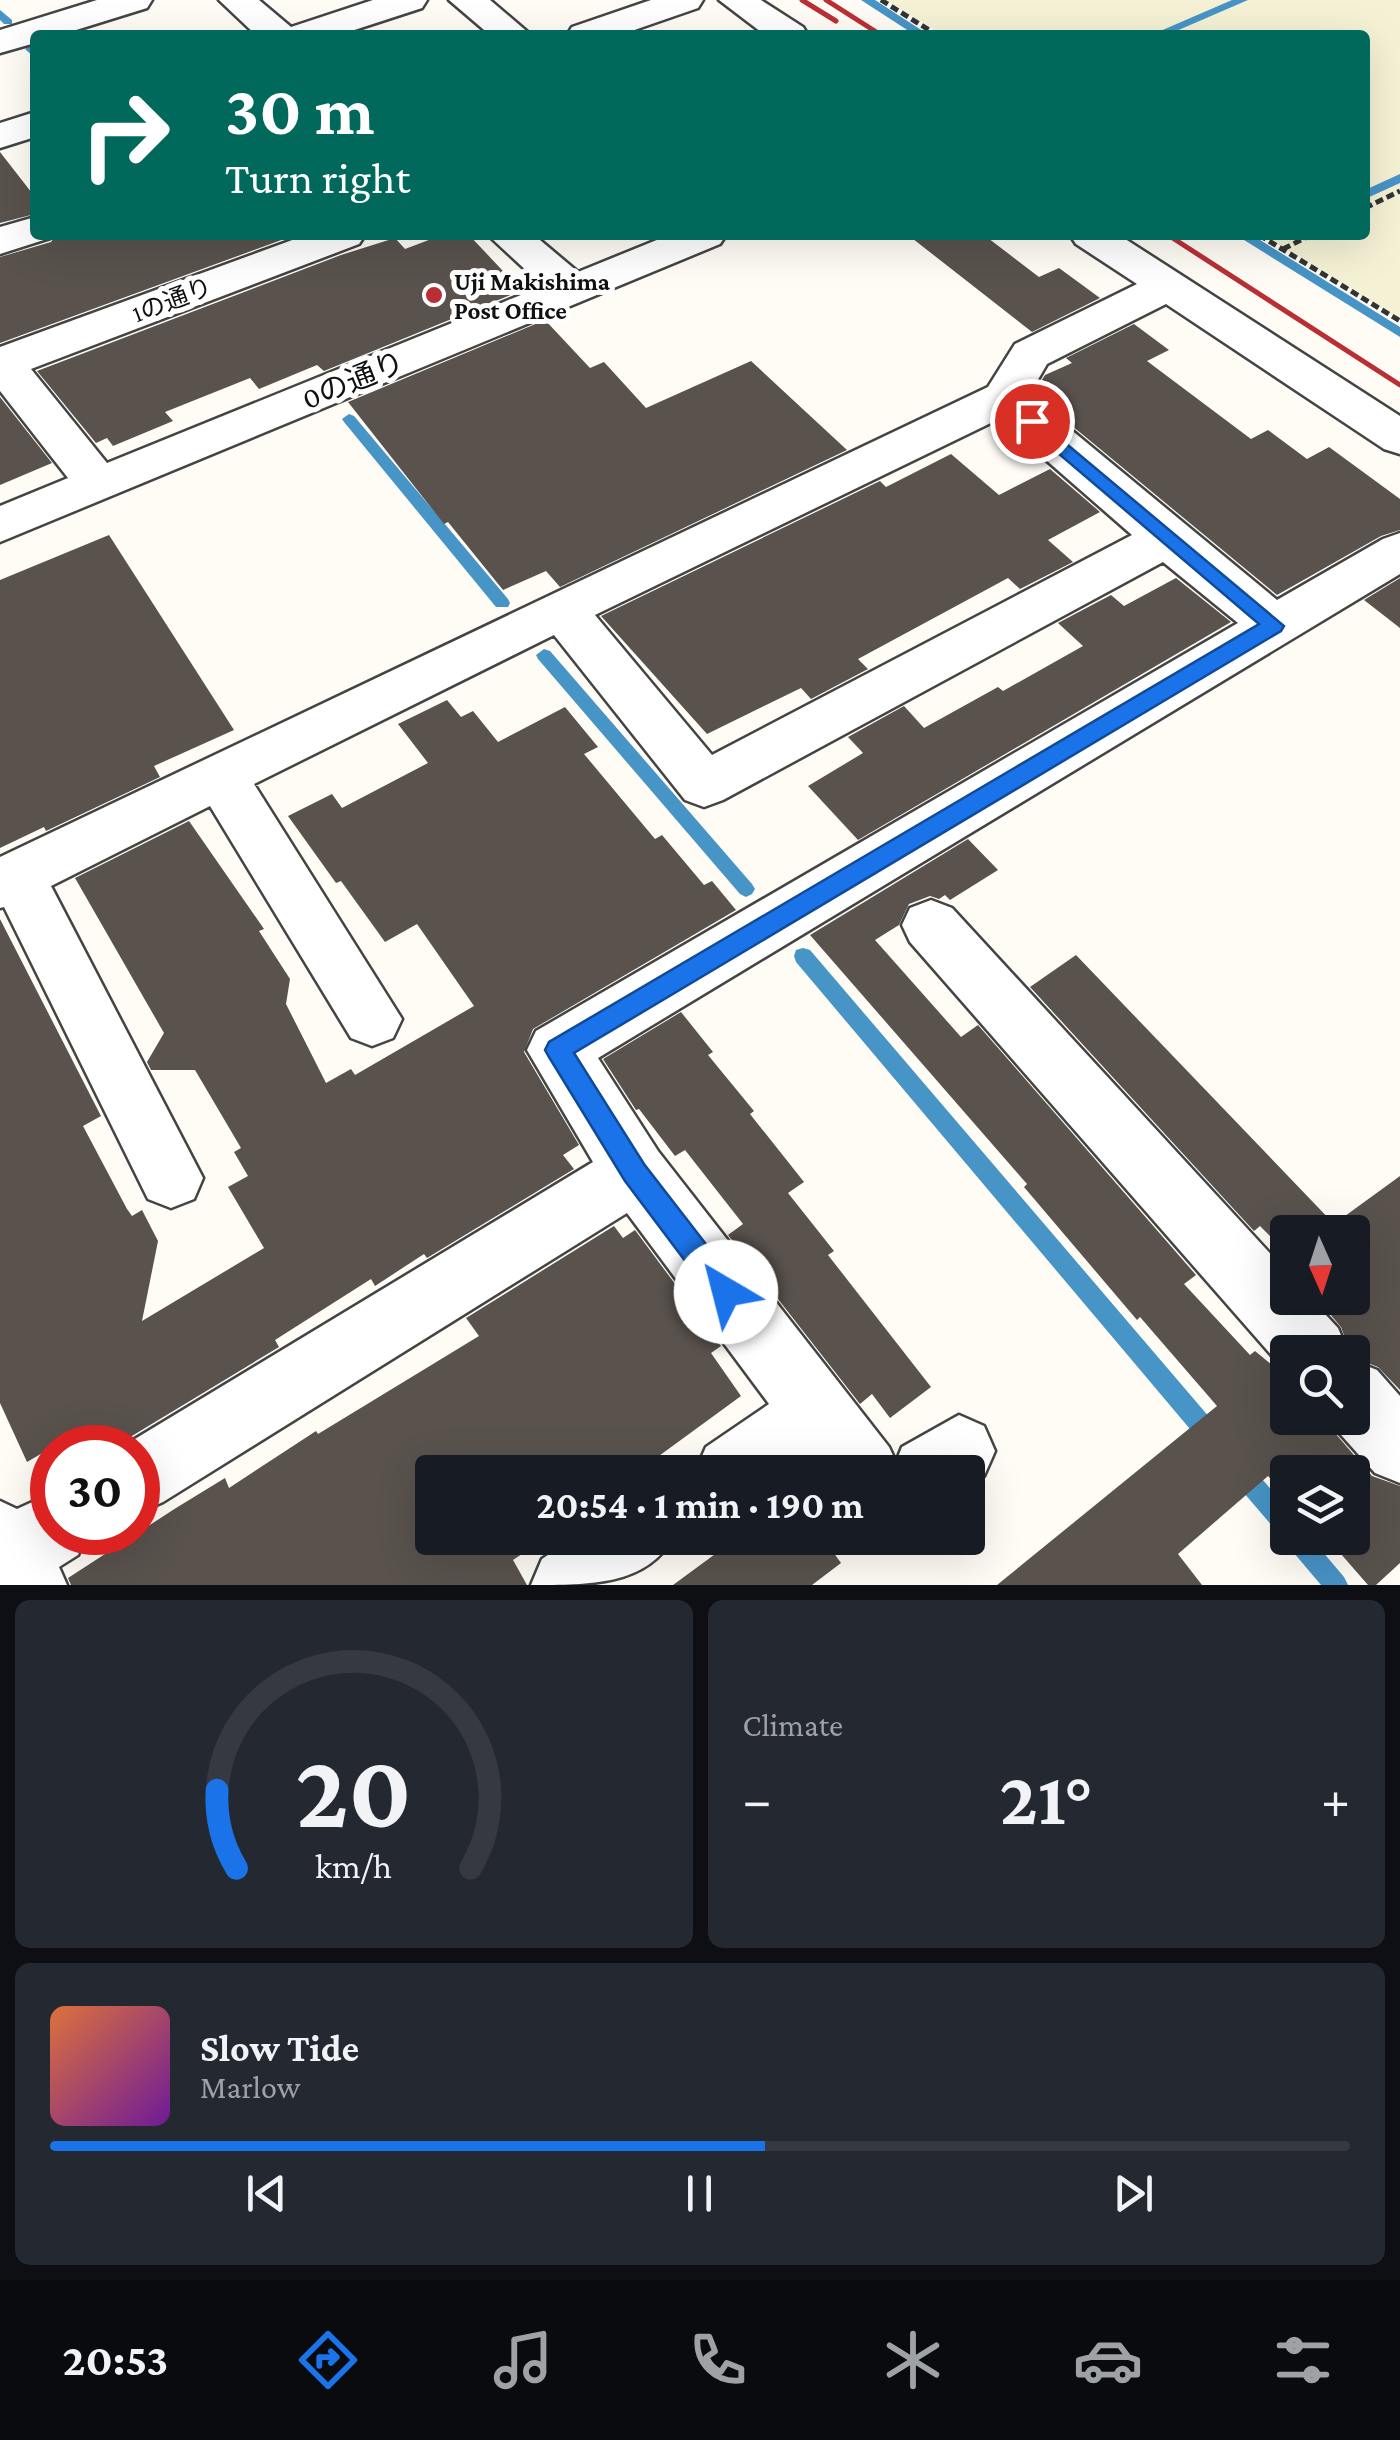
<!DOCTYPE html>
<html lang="en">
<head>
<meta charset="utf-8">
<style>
  :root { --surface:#171b24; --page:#242831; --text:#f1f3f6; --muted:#9ea1a6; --line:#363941; --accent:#1a73e8 }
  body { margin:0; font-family:"Crimson Pro","Noto Sans JP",serif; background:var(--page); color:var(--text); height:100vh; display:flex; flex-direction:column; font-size:38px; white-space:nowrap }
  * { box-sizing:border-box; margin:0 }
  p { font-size:32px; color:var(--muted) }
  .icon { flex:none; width:55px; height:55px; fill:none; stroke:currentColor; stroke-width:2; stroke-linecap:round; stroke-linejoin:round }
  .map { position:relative; height:1585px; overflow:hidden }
  .details { display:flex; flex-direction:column; gap:15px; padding:15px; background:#0d0f14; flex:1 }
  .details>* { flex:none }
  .banner { position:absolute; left:30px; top:30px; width:1340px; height:210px; border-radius:10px; box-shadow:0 10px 40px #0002; background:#00695c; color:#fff; overflow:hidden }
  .needle { width:65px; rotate:177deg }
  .fabs { position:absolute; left:1270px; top:1215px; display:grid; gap:20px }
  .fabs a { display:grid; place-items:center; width:100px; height:100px; border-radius:10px; background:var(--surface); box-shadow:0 10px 40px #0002; font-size:50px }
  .speed { position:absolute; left:30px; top:1425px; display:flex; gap:20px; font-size:50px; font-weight:700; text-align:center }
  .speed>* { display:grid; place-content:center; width:130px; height:130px; border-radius:50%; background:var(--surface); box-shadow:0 10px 40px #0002; line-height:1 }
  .speed .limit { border:15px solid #d22; background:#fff; color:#111 }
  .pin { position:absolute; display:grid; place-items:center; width:85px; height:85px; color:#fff; margin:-42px; border:5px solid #fff; border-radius:50%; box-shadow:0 2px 10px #0007 }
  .me { position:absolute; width:110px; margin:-55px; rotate:323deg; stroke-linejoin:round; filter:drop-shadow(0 0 8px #0008) }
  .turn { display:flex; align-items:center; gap:35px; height:210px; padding:0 30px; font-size:45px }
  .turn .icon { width:130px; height:130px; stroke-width:2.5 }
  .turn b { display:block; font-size:70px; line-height:85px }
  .big { font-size:75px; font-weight:700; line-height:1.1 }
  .details .widget { flex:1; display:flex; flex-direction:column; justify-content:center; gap:15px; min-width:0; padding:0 35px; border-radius:15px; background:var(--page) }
  .details .dial { align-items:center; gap:0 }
  .dial svg { height:260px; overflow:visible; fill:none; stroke:var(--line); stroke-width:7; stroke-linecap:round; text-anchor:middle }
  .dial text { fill:var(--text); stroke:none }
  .song { display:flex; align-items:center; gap:30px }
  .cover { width:120px; height:120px; border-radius:15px; background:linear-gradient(135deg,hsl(20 70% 55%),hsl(280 70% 35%)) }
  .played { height:10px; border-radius:5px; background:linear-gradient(90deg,var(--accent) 55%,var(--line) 55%) }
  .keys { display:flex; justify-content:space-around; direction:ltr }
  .heat { display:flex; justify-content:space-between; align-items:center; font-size:55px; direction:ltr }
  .details .tiles { flex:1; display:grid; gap:15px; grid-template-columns:1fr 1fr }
  .widget:last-child { grid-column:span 2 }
  .trip { position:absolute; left:415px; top:1455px; width:570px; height:100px; border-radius:10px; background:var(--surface); box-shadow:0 10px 40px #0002; font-weight:700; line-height:100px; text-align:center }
  .tabs { display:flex; height:160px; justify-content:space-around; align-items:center; background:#090b0e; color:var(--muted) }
  .tabs .icon { width:70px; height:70px }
  .tabs .current { color:var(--accent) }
  .tabs b { font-size:45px; color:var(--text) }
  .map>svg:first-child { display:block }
</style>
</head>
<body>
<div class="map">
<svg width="1400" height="1585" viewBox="0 0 1400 1585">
  <rect width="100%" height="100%" fill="#fefcf5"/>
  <path fill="#f4f1d5" d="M886 0H1400V320L1263 235H1365V35H943Z"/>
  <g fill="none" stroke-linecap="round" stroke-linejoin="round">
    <path fill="#4794c7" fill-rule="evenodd" d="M861 0H875L929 35H915Z
      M1232 0H1248L1167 35H1151Z
      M0 10 12 20V24H4L0 20Z
      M31 45 35 46V58L25 49Z
      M1400 174V183L1365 199V190Z
      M1236 235H1252L1400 327V337Z
      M349 414 354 416 508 599 510 603 508 607H496L344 422 342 419Z
      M544 649 550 651 752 884 755 889 752 894 746 897 740 894 538 659 536 655Z
      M803 948 810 950 1222 1432 1225 1440 1222 1448 1214 1451 1206 1448 796 962 794 956 796 950Z
      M1240 1460 1248 1463 1288 1509V1538H1311L1344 1577 1348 1585H1321L1288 1546 1285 1537 1280 1535 1232 1479 1229 1471 1232 1463Z"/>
  </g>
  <path fill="#59524d" d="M0 152 35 197V214L0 223Z
    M56 235H295L0 343V257L51 242Z
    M442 235H469L520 289 518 292 324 371 317 365 259 389 250 378 165 412 173 421 113 446 107 438 96 443 37 371 341 255 395 238 405 249Z
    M908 235H984L1039 277 1059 268 1100 298 1032 332Z
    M545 320 590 368 604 362 646 408 751 361 847 450 560 587 546 571 503 590 448 522 444 524 348 402Z
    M1134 324 1169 350 1147 361 1251 439 1268 430 1307 459 1329 447 1400 499V530L1381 536 1277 595 1042 401 1058 393 1042 380 1045 375 1072 363 1066 358Z
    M0 397 52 463 0 485Z
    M951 454 999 495 1050 469 1100 512 1048 540 1073 562 1020 589 1008 578 858 659 868 669 811 699 801 688 707 734 601 616 880 481 886 487Z
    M109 535 234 730 154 766 160 777 46 831 44 827 0 848V580Z
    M1176 578 1231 622 858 840 808 786 863 753 848 737 904 706 924 728 998 687 1003 691 1083 646 1058 623 1111 595 1124 606Z
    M1400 578V628L1364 600Z
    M447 700 461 717 473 711 498 742 565 707 598 747 584 754 655 839 662 835 704 885 712 881 736 910 533 1029 524 1052 579 1145 563 1155 574 1169 427 1258 424 1254 375 1286 371 1279 275 1340 279 1347 112 1448H51L27 1462 0 1403V919L101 1116 83 1126 127 1209 132 1216 142 1210 158 1241 142 1321 264 1248 228 1187 248 1176 234 1152 241 1148 195 1070H151L147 1062 164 1033 75 878 189 821 264 929 259 931 290 979 286 1004 326 1083 351 1069 355 1075 474 1006 417 924 385 942 341 881 336 883 288 816 332 794 342 808 428 763 398 724Z
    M968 839 998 870 950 900 945 895 939 899 930 896 909 904 899 925 875 940 961 1037 978 1025 1196 1275 1184 1284 1250 1355 1255 1351 1288 1378V1418H1322L1372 1476 1400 1486V1563L1376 1585H1368L1327 1538H1352V1472H1288V1497L1268 1476 1178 1554 1202 1585H997L1217 1406 1140 1317 1137 1320 1024 1187 1027 1184 810 935Z
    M1076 955 1334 1224 1400 1176V1390L1378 1367 1352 1357 1341 1327 1330 1314 1338 1306 1330 1298H1352V1232H1288V1254L1260 1226 1254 1231 1030 987Z
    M681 1012 713 1052 708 1055 754 1111 750 1114 804 1182 788 1193 834 1251 828 1255 931 1387 890 1418 872 1394 860 1404 728 1235 743 1224 685 1150 675 1156 639 1109 636 1110 603 1059Z
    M614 1226 623 1238 635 1230 721 1346 711 1353 741 1396 637 1472H432V1538H546L513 1560 527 1585H71L68 1578 176 1508 225 1478 229 1488 316 1431 318 1434 479 1336 466 1318Z
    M737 1538H823L841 1563 812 1585H673Z"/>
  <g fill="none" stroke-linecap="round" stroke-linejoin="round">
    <g stroke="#444" stroke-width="5">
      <path id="minor" d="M97 0H152L147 8 60 35H35V43L0 53V30Z
        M219 0H259L291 27 373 0H427L422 8 339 35H256Z
        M449 0H490L531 35H490Z
        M651 0H703L698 8 620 35H567L572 27Z
        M719 0H761L803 27 808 35H765Z
        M35 112V137L0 148V123Z
        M35 217V235H52L50 238 0 254V227Z
        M306 235H365L359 244 31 369 107 463 543 286 488 235H534L578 272 669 235H726L720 244 0 542V506L68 478 0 391V347Z
        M1070 235H1119L1400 416V454L1384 449 1166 304 1047 364 1029 395 1277 600 1383 539 1400 533V574L598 1058 658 1151 889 1447 896 1462 902 1447 959 1415 984 1426 995 1451 984 1476 968 1487V1472H820L810 1459 792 1472H695L706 1447 769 1404 627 1213 163 1502 138 1513V1448H120L593 1162 527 1050 536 1031 1238 623 1163 562 723 800 704 807 685 800 554 635 254 784 402 1019 393 1038 372 1046 351 1038 210 806 51 886 203 1178 194 1199 171 1208 148 1199 4 907 0 908V857L988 387 1015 344 1137 284 1076 244ZM999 419 1132 535 712 755 595 615Z
        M931 900 952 908 1288 1273V1298H1310L1338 1328 1348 1352H1288V1374L910 942 902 925 910 908Z
        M1352 1360 1377 1370 1400 1396V1483L1375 1473 1326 1418H1352Z
        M52 1493V1532H87L78 1555 59 1567 67 1585H0V1501L17 1509Z
        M573 1538H673C646 1585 591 1585 531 1585L542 1559Z"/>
    </g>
    <path stroke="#333" stroke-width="5" stroke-dasharray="8 4" stroke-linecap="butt" d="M881 0 937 35
      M1365 208 1400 191
      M1259 235 1400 321
      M1283 249 1311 235"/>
    <use href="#minor" fill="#fff" fill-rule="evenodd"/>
    <path stroke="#ba2f36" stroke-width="5" d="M802 0 836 21
      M826 0 881 35
      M1168 235 1400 385"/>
  </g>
  <path fill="#1a73e8" stroke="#114b97" stroke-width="2.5" d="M1032 415 1284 626 1281 631 574 1053 644 1164 736 1283 740 1292 736 1302 726 1306 716 1302 625 1181 549 1057 545 1050 549 1042 1259 624 1025 425 1022 421Z"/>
  <circle fill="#ba2f36" stroke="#fff" stroke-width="4" cx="434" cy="295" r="10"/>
  <g text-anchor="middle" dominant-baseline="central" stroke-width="10" stroke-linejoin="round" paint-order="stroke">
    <g font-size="25" font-weight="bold" fill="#111" stroke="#fff" text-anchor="start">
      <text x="454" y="281">Uji Makishima<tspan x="454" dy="29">Post Office</tspan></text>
    </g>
    <g font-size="25" fill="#111" stroke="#fff">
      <text transform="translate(172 300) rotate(-21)">1の通り</text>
    </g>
    <g font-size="30" fill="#111" stroke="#fff">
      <text transform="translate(353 380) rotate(-22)">0の通り</text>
    </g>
  </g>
</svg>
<div class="fabs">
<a><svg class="needle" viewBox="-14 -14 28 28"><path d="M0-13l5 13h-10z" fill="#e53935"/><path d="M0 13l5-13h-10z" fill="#9ea1a6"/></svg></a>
<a><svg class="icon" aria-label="search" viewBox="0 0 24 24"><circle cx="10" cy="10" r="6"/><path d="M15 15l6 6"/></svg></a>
<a><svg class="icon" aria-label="layers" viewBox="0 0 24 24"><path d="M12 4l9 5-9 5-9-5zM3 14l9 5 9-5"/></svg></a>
</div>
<div class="speed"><div class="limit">30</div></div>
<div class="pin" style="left:1032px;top:421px;background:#d93025"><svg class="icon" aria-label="arrive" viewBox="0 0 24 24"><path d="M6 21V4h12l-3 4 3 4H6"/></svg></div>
<svg class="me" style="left:726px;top:1292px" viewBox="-20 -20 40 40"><circle r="19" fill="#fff"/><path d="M0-13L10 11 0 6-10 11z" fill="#1a73e8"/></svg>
<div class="trip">20:54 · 1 min · 190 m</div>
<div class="banner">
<div class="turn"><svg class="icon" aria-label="right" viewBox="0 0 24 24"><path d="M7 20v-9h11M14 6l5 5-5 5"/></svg><div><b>30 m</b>Turn right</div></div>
</div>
</div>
<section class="details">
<div class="tiles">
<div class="widget dial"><svg viewBox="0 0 100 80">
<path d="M14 69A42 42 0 1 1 86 69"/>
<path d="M14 69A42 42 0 0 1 8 45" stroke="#1a73e8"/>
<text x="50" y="56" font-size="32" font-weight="700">20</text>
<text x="50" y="72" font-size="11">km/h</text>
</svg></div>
<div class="widget"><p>Climate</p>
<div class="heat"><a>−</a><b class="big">21°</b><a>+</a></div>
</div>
<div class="widget">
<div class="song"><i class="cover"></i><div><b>Slow Tide</b><p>Marlow</p></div></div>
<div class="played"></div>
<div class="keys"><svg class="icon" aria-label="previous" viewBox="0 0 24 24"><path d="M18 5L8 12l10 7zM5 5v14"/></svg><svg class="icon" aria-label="pause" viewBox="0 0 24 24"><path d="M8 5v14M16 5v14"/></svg><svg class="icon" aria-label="next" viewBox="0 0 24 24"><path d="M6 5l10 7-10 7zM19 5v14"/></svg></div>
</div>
</div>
</section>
<nav class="tabs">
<b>20:53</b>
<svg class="icon current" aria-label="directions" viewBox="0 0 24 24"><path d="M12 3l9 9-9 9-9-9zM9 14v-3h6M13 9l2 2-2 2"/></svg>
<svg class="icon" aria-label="music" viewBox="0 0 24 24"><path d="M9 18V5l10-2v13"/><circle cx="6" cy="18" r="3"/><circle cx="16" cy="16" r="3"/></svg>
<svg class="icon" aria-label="phone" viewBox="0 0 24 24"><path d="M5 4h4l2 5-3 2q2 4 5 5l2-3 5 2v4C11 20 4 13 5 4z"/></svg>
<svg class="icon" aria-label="climate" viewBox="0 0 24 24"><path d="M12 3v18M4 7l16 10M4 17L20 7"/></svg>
<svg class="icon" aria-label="car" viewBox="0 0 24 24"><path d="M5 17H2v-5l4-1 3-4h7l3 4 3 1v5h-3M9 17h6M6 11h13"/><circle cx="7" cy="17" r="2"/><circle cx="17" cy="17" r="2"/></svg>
<svg class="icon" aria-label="filters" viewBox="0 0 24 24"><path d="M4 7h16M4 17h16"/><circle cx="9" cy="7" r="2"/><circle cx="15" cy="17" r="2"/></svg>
</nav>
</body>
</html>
